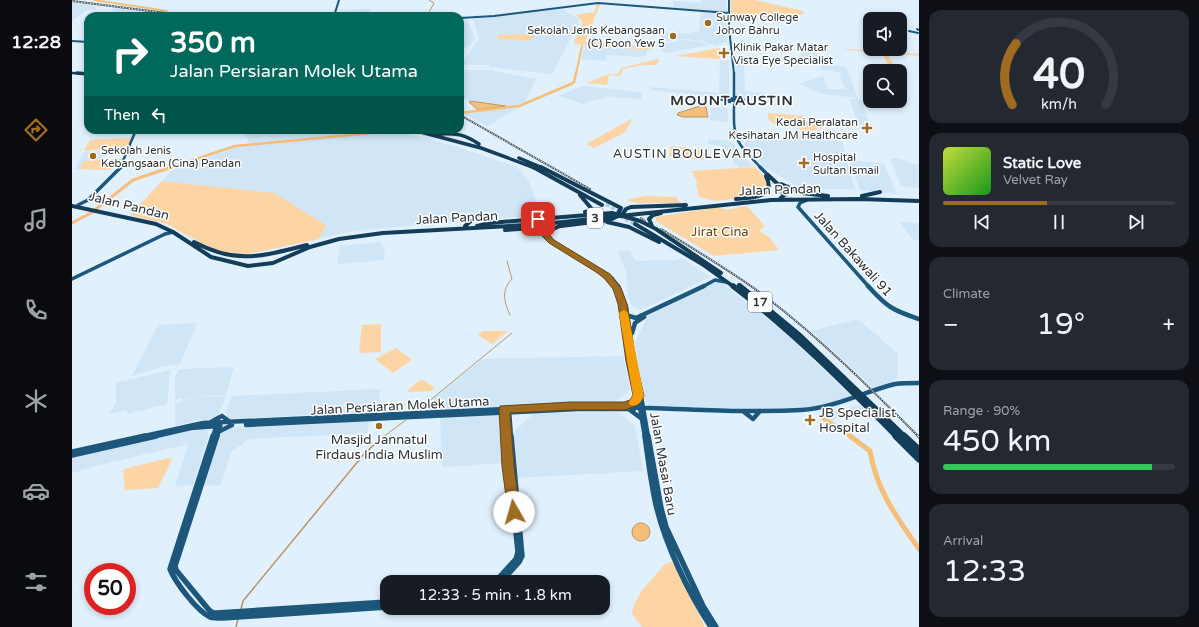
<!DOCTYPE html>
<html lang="en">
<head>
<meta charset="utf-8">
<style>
  :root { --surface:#171b24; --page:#242831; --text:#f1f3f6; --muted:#9ea1a6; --line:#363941; --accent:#9e6b21 }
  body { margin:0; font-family:"Varela Round",sans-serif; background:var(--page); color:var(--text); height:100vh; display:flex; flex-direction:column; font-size:15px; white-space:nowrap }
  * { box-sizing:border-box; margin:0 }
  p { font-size:13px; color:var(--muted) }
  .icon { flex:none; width:22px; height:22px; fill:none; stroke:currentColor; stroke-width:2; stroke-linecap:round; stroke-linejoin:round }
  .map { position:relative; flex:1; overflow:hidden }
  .panel { display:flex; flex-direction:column; gap:10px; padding:10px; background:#0d0f14; width:280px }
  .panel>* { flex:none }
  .hud { position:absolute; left:12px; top:12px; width:380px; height:122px; border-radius:12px; box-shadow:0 2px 6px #0003; background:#00695c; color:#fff; overflow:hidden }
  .controls { position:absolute; left:791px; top:12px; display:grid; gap:8px }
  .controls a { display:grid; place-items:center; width:44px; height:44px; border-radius:8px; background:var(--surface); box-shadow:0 2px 6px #0003; font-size:20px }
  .speed { position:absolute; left:12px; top:563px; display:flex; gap:8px; font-size:20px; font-weight:700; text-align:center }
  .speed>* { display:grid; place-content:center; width:52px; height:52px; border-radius:50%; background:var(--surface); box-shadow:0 2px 6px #0003; line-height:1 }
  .speed .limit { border:6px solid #d22; background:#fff; color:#111 }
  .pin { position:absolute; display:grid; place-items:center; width:34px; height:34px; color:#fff; margin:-17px; border-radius:8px; box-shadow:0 2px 6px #0006 }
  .me { position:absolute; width:44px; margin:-22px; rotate:353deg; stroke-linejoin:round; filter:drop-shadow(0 0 3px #0008) }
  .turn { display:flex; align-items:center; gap:14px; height:84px; padding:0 20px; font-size:18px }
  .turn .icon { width:52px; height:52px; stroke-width:2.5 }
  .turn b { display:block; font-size:28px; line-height:34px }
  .then { display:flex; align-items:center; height:38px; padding:0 20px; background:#0003; gap:8px; font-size:15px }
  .big { font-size:30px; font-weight:600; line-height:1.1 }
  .panel .widget { flex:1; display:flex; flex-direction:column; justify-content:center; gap:6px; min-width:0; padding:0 14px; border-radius:12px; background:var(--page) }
  .panel .dial { align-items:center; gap:0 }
  .dial svg { height:104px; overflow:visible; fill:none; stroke:var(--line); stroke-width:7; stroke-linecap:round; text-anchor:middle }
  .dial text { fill:var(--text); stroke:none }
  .song { display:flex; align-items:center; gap:12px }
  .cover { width:48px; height:48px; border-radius:6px; background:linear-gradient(135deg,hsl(70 70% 55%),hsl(120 70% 35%)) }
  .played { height:4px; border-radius:2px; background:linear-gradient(90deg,var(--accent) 45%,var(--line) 45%) }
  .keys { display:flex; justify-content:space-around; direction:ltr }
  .heat { display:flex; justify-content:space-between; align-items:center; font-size:22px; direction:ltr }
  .charge { height:6px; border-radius:3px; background:linear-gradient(90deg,#34c759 90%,var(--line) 0) }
  .trip { position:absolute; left:308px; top:575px; width:230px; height:40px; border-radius:12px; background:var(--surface); box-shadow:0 2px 6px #0003; font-weight:600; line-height:40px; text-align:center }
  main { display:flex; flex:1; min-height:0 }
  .tab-bar { display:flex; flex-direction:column; width:72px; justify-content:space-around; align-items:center; background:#090b0e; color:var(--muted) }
  .tab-bar .icon { width:28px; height:28px }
  .tab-bar .on { color:var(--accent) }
  .tab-bar b { font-size:18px; color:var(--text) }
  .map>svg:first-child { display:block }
</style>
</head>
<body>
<main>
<nav class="tab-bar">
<b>12:28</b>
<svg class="icon on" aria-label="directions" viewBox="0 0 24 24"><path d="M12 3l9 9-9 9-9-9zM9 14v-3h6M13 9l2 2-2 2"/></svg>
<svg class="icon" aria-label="music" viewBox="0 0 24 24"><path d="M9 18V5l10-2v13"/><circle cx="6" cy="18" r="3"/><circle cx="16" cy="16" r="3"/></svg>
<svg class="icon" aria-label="phone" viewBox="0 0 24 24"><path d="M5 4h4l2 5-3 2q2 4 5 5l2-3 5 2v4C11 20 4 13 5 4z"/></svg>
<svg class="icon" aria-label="climate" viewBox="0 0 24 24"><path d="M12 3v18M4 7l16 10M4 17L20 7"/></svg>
<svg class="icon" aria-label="car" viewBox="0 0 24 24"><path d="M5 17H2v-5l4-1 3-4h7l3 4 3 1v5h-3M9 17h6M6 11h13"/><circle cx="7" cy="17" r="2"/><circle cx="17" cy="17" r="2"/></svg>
<svg class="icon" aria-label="filters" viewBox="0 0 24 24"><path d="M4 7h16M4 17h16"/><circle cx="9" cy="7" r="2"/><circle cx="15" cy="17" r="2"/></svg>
</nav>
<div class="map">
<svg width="847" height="627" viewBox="0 0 847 627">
  <rect width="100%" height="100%" fill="#e0f0fc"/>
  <path fill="#d0e5f6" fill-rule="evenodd" d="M629 0H654V11L651 12 602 8 601 1 629 3Z
    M0 3 25 6 22 8H27L23 10H15L0 21Z
    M43 8 57 10 77 13 61 16H20H32Z
    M297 9H299L297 13 325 14 324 16 268 13V11Z
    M486 9 492 10 506 19 507 23 480 74 417 67 418 65H395L390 63 407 39 401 19ZM456 34 458 41 427 39 426 35Z
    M629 12 653 14 655 42 646 44V47L631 41 611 39 588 42 590 32 616 34 627 31Z
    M388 19 396 20 403 39 397 47 388 48Z
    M610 40 630 42 637 45 593 53 588 50 590 44Z
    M513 45 575 49V55L568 57 535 55 534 61 509 59Z
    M739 48 742 49 745 54 751 55 753 61 746 62 726 57Z
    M648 59 657 60V95L646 97 579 90 580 87 647 93Z
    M663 61H671L676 63H672L673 91 689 93V101L670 99 664 96Z
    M748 64 774 67 786 98 751 94 727 84 751 76 755 89H774L767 77H769L768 72 749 70Z
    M388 70H417L464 79 453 101 443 106 395 100 388 95Z
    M510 86 567 92 570 93 569 99 534 96 533 98 522 100 511 104 487 96Z
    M783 98 789 100 800 131H788L778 100Z
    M444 107H448L415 126 392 114Z
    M646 107 656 108V122L638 120 639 108Z
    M170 130H319L383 146 445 167 457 182 469 215 299 229 275 232 247 239 254 226 202 193 90 181 100 170 164 147 177 145V142Z
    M758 130 767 131 783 189H740L726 187 691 166 673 147 672 143 675 140 727 137Z
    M636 139 658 141 681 166 667 168 661 162 663 159 650 146 636 144Z
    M36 150 30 160 12 161 8 169H3L12 152Z
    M818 158 828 159 841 164 847 165V188L829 186Z
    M777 160 812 164 825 194 788 190Z
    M827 222 847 223V240L840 239Z
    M309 242 313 253 312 260 268 264 265 263 268 246Z
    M558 250 563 261 603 260 610 258 638 277 571 309H566L559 304 556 296 554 272 546 251Z
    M644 281H647L710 330 779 396 745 407 735 408 669 409 578 406 573 402 563 343 575 317Z
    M786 319 826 354 825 378 821 381 802 388 739 331Z
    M125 323 108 364 89 367 60 376 86 325Z
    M551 356 558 390 544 402 347 410 411 359Z
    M162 367 154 395 131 396 110 401V398L103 400V378L106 371 110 369Z
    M98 370 95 404 55 414V410L37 414 44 403V383Z
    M308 389 306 411 157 419 153 413 160 396Z
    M154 396 146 416 140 420H128L103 426V403L130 397Z
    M787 405 792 410 759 421 751 415Z
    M546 412 563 426 571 471 445 478 441 433 462 413Z
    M425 414 430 418 433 463 370 467 368 417Z
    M297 420 296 433 177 439 159 452 149 485 132 486 149 433 156 427Z
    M128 429 134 430 137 435 121 485 103 486 116 444 24 466 0 473V457Z"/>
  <path fill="#fdd4a3" d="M659 0H683L731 11 732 14 703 18 659 14Z
    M525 4H528L513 42 573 47 579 44H582V48L574 50 503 44 502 42 511 22 504 15 522 12Z
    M457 34 462 36 458 41 427 39 425 35Z
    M648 48V59L603 56Z
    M774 49 808 51V49H812L814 52 847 54V56L815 53 824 70 809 71 808 69 819 70 810 53 774 50Z
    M586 59 587 61 585 65H570L551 69 548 76 537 75 535 85 515 83 537 74H546L549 68Z
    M696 113 731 116 734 121 750 123V128C745 129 738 132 733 131 718 127 725 120 704 125L696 119Z
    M561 118 553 132 522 148 514 144Z
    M59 138 57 147 12 151 18 140Z
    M599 146 632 150 631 160 597 156Z
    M52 159 49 166 35 170 8 169 12 161Z
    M683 167 694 178 696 188 689 193 681 196 643 201 627 197 624 183 626 182 619 171Z
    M90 181 202 193 254 225 247 239 243 240 176 254 148 252 136 247 95 224 58 215Z
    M573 196 604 197 608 203H565L554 200Z
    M675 206 693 226 687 231 696 236 707 250 642 256 584 221V217L647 207C656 212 665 207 675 206Z
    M309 324V352L287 353 290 325Z
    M411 331H436L420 344 406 335Z
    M324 348 340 360 321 373 303 359Z
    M349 379 363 388 359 391 334 392Z
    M97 458 100 459 86 488 53 490 51 471 52 469Z
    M599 562 602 563 633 627H570L560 614C562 595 581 579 593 564Z"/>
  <path fill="#f5be79" stroke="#b99566" d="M397 102 398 101 434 106 406 110Z
    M628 106 634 107 636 117H611L605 115 606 113Z
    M560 532a9 9 0 1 1 18 0a9 9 0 1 1-18 0Z"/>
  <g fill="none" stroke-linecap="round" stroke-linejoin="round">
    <path stroke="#b99566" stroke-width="1" d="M355 16 362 3 357 0
      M388 109 391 113
      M435 261 440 279C429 290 432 302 438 315
      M345 411 440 333
      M311 437 334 420"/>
    <path stroke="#b99566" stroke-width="1.5" d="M169 609 171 601 292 454 312 436
      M164 627 166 619"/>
    <path stroke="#f5be79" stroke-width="2" d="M22 0 95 11
      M504 74 510 46"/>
    <path stroke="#f5be79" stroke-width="2.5" d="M388 113 447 106 499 84 502 82 504 73
      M97 168 163 146 332 130"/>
    <path stroke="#f5be79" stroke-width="3" d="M0 223 19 213 61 180 100 167"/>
    <path stroke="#f5be79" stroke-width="4" d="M748 416 780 437"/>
    <path stroke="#f5be79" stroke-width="5" d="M778 436 798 451C804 489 825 518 847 549"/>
    <path stroke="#bccad5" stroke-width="4" stroke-dasharray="4 2" stroke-linecap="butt" d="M708 191 715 198 722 200
      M534 204 550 213
      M548 216 563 224"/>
    <path stroke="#1d577c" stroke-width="2" d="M657 0V28L662 74
      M262 14 312 16
      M262 16 267 0
      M388 18 422 16 526 3 657 13
      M658 28 664 31
      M845 29 847 30
      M837 31 846 33
      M0 41 16 42"/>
    <path stroke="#1d577c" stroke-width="2.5" d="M662 73V97L664 99
      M664 97 672 100
      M658 98 665 100 658 101 656 99Z
      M648 99 658 102
      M664 101C661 105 662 111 662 116 661 144 672 149 689 168
      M48 168 64 130"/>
    <path stroke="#1d577c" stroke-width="3.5" d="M688 167 696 175
      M6 205 16 200 49 167
      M726 207 797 287
      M726 207 728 203 735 200
      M467 221 473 235 489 248 527 271 543 287
      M540 278 547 287
      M0 279 93 234 101 232
      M630 287 643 280 654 282"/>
    <path stroke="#1d577c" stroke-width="4.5" d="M542 286 549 296 573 437
      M546 286 554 307 559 340
      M796 286C815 307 820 310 847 319
      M554 315 564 318 632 286
      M560 333 563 323 572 317
      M561 355 565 374
      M569 396 576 437
      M555 406 562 403 567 396
      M432 410 434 437
      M437 410 439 437
      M558 410 570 419
      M672 412 681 419 688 411
      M150 416 158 422
      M139 422 148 417
      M174 425 506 409H562
      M146 432 160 425
      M68 437 131 423 499 406C576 406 653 414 729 410 762 408 791 392 823 384 830 383 839 383 847 383
      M80 437 119 428 145 426
      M141 437 145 424
      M145 437 149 423"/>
    <path stroke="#1d577c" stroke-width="5.5" d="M141 436 98 569C103 582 125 611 138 617 142 618 147 618 151 618L315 607
      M145 436 103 566 104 570 137 610 141 613H145L315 602
      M573 436C576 459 579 482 584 505 594 546 616 592 639 627
      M576 436 589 508 594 527 631 606 644 627
      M0 452 73 436
      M0 455 84 436
      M423 582 444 559 446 552 434 436
      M429 582 447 562 450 556 439 436"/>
    <path stroke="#133d59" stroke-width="2.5" d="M0 73 16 74"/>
    <path stroke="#133d59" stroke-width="3.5" d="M5 73 16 74
      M341 130 409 148 463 168
      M366 134C384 133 392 134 407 144
      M447 158 471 168"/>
    <path stroke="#133d59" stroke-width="4" d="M461 167 530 205
      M469 167 549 208 544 217 538 220 489 226
      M696 175 711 189 712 195 708 199
      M709 184 730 193 756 196
      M508 195 519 208 517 211 513 212
      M790 196 808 192
      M664 199C679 198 705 198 694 176
      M0 206 84 224 101 232 139 257 176 266 201 263 238 247 267 239 311 233 472 224 699 200 787 199 847 201
      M549 216 554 209 559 207 614 205
      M535 222 557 227 587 242
      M563 224 630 264 662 287
      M393 226 400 220
      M405 226 418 223 540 213 568 221 584 229 649 273
      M580 226 577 219 581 215 589 213
      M433 230 461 228
      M457 230 473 235
      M476 234 479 230 490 225
      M122 242C165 265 190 256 235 245
      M667 285 669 287"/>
    <path stroke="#133d59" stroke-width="5.5" d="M661 286C720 331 773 384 825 437
      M668 286 726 334 833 437"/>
    <path stroke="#133d59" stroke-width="7" d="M824 436 847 459
      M832 436 847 450"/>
    <g stroke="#4e555c" stroke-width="2">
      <path id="rail-far1" d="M0 1 117 16
        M388 115 518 189
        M569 218 573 221
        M589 229C625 251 661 272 694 297 749 339 798 388 847 437"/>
    </g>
    <g stroke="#4e555c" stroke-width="3">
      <path id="rail" d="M846 436 847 437"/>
    </g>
    <use href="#rail-far1" stroke="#fff" stroke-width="1" stroke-dasharray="1.5" stroke-linecap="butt"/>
    <use href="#rail" stroke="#fff" stroke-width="1.5" stroke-dasharray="4" stroke-linecap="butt"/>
  </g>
  <path fill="#9e6b21" stroke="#674615" d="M463 217H469L477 234 482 240 538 274 549 288 555 304 564 361 572 396 566 405 553 410H499L438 413 442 466 448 512 446 516 442 518 438 516 436 512 430 466 427 409 428 406 499 402H552L558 400 561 395 554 361 546 304 541 289 532 278 524 272 477 243 469 235 462 219Z"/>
  <path fill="#f59e0b" d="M552 310 556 313 572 396C569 402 566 407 558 405L557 402 561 395 547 313Z"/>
  <g fill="#9e6b21" stroke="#fff" stroke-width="1.5">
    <circle cx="636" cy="23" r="4"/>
    <circle cx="601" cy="36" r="4"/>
    <path d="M650 47h4v4h4v4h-4v4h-4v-4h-4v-4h4z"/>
    <path d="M793 122h4v4h4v4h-4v4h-4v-4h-4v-4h4z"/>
    <circle cx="21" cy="156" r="4"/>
    <path d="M730 157h4v4h4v4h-4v4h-4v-4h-4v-4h4z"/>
    <path d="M736 414h4v4h4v4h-4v4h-4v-4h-4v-4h4z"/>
    <circle cx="307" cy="426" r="4"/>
  </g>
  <g text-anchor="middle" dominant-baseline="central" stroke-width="3" stroke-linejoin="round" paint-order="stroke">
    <g font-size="11" fill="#2e3439" stroke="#fff" text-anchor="start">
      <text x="644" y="17">Sunway College<tspan x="644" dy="13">Johor Bahru</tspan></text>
      <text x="593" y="30" text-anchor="end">Sekolah Jenis Kebangsaan<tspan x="593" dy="13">(C) Foon Yew 5</tspan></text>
      <text x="661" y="47">Klinik Pakar Matar<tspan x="661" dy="13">Vista Eye Specialist</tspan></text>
      <text x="786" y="122" text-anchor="end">Kedai Peralatan<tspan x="786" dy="13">Kesihatan JM Healthcare</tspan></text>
      <text x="29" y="150">Sekolah Jenis<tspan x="29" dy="13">Kebangsaan (Cina) Pandan</tspan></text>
      <text x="741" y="157">Hospital<tspan x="741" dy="13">Sultan Ismail</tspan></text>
    </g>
    <g fill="#fff" stroke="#6d7174" stroke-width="1">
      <rect x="515" y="208" width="16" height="20" rx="3"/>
      <rect x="676" y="292" width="24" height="20" rx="3"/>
    </g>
    <g font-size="12" font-weight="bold" fill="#2e3439">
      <text x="523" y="218">3</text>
      <text x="688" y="302">17</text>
    </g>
    <g font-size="13" letter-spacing="1" fill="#2e3439" stroke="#fff">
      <text x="616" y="154">AUSTIN BOULEVARD</text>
    </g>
    <g font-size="13" fill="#2e3439" stroke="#fff">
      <text transform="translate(708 190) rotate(-2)">Jalan Pandan</text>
      <text transform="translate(57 206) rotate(14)">Jalan Pandan</text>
      <text transform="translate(385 218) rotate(-3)">Jalan Pandan</text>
      <text transform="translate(781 254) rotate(48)">Jalan Bakawali 91</text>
      <text transform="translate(328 406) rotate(-3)">Jalan Persiaran Molek Utama</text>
      <text transform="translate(591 464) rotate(80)">Jalan Masai Baru</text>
    </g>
    <g font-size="13" fill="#69450f" stroke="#fff">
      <text x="648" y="232">Jirat Cina</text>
    </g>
    <g font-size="13" fill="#2e3439" stroke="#fff" text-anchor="start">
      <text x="747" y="413">JB Specialist<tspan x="747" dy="15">Hospital</tspan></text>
      <text x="307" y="440" text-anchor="middle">Masjid Jannatul<tspan x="307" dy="15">Firdaus India Muslim</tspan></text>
    </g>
    <g font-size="14" font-weight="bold" letter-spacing="1" fill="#2e3439" stroke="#fff">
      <text x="660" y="100">MOUNT AUSTIN</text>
    </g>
  </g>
</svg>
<div class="controls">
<a><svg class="icon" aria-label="sound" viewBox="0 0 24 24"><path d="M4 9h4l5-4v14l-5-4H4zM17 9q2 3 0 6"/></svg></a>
<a><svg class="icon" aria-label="search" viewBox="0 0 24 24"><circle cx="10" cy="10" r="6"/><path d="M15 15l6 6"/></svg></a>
</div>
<div class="speed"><div class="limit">50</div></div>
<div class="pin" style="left:466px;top:219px;background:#d93025"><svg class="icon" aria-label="arrive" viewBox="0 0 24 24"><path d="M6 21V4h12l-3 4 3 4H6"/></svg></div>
<svg class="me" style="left:442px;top:512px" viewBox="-20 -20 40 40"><circle r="19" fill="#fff"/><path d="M0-13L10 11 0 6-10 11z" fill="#9e6b21"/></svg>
<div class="trip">12:33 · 5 min · 1.8 km</div>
<div class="hud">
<div class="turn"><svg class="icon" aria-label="right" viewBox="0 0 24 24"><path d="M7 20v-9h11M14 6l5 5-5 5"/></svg><div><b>350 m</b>Jalan Persiaran Molek Utama</div></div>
<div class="then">Then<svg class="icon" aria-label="left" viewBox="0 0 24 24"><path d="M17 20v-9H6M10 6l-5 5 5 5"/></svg></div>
</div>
</div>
<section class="panel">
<div class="widget dial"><svg viewBox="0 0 100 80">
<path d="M14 69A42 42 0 1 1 86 69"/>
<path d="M14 69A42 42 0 0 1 17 22" stroke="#9e6b21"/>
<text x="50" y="56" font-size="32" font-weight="700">40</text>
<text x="50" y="72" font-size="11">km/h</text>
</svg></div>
<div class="widget">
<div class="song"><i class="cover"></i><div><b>Static Love</b><p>Velvet Ray</p></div></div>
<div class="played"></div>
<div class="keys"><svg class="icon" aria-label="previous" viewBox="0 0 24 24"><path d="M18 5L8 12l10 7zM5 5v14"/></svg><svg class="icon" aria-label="pause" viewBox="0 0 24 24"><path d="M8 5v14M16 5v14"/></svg><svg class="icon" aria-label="next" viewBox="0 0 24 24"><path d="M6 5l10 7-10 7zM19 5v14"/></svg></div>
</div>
<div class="widget"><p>Climate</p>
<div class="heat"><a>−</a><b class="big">19°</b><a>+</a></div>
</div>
<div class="widget"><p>Range · 90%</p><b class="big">450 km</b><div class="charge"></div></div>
<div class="widget"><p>Arrival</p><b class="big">12:33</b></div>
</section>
</main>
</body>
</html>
